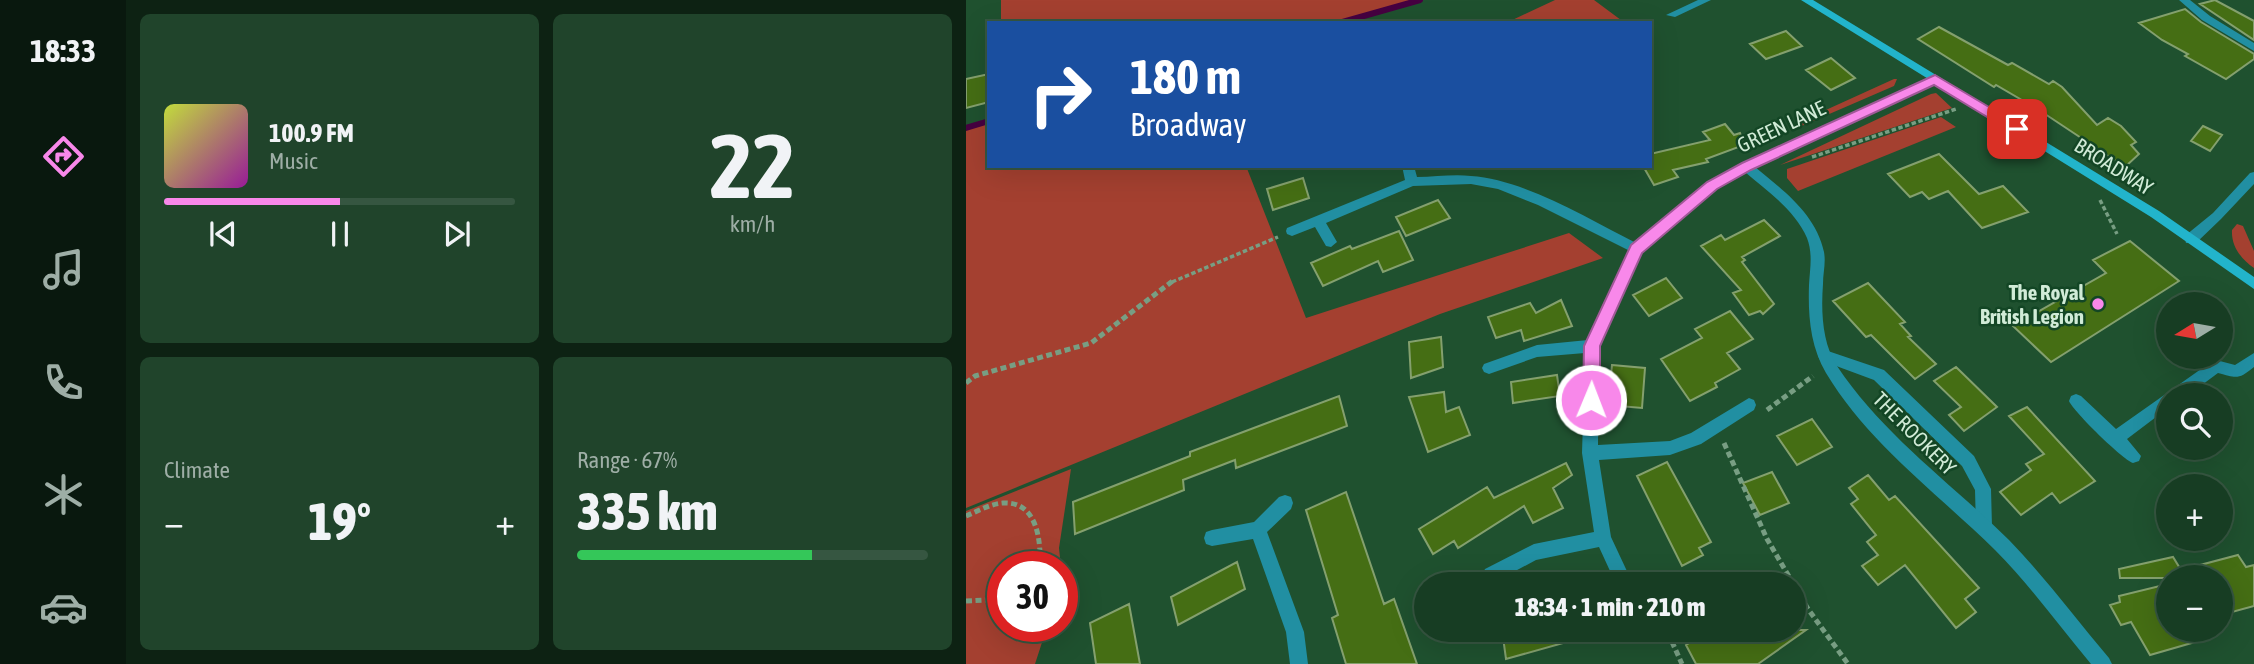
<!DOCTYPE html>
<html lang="en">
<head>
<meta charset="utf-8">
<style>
  :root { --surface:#173d23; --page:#20442b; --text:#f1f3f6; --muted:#9eaea6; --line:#365641; --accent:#f888ea }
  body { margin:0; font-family:"Asap Condensed",sans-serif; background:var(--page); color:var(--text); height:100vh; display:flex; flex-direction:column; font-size:26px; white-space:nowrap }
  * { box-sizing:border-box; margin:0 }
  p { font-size:23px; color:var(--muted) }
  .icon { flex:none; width:38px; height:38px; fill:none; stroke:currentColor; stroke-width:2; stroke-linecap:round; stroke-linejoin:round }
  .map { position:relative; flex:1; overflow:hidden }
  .details { display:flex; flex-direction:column; gap:14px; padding:14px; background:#0d2213; width:840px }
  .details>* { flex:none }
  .banner { position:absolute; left:21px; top:21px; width:665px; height:147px; border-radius:0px; box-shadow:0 7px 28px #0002,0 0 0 2px var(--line); background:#1a4fa0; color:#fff; overflow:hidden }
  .needle { width:46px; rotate:259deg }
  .tools { position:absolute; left:1190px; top:292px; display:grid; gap:14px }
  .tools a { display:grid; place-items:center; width:77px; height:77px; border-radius:50%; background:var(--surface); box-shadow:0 7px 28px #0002,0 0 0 2px var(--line); font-size:35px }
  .speed { position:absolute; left:21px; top:551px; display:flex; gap:14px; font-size:35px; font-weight:700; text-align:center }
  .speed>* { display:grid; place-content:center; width:91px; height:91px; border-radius:50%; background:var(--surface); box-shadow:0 7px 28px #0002,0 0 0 2px var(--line); line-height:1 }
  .speed .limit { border:10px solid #d22; background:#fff; color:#111 }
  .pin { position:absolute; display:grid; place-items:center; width:60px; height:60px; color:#fff; margin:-30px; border-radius:14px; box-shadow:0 4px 10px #0006 }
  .me { position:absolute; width:77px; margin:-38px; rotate:1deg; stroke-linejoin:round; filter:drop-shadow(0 0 5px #0008) }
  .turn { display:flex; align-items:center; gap:24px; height:147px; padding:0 28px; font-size:32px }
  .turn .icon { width:91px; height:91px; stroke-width:2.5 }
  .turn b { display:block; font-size:49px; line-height:60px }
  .big { font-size:52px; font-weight:800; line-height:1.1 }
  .details .widget { flex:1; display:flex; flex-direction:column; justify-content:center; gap:10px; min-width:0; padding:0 24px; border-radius:10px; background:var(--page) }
  .details .dial { align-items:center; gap:0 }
  .dial b { font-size:91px; line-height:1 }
  .song { display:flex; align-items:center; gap:21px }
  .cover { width:84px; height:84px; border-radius:10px; background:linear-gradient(135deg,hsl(70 70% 55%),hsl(300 70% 35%)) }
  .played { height:7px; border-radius:4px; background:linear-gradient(90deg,var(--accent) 50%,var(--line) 50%) }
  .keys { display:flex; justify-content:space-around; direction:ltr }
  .heat { display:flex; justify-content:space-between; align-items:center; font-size:38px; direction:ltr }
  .charge { height:10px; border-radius:5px; background:linear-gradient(90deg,#34c759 67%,var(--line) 0) }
  .details .tiles { flex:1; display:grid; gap:14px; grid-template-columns:repeat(2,1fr) }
  .trip { position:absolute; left:448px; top:572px; width:392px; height:70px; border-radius:35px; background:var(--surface); box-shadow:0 7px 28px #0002,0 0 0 2px var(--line); font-weight:800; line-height:70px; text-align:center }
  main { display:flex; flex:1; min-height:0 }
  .tab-bar { display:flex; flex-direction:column; width:126px; justify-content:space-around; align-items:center; background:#09180e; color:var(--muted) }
  .tab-bar .icon { width:49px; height:49px }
  .tab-bar .current { color:var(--accent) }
  .tab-bar b { font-size:32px; color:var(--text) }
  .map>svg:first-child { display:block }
</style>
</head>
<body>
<main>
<nav class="tab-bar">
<b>18:33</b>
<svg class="icon current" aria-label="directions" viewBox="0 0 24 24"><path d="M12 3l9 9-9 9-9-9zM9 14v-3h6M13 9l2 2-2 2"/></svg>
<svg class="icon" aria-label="music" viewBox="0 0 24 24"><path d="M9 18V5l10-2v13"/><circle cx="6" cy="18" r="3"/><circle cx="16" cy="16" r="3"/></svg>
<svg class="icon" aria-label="phone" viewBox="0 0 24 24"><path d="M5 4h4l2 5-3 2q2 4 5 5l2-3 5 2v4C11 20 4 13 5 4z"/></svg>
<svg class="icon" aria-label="climate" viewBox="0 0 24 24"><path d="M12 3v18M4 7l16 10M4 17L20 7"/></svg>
<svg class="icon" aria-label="car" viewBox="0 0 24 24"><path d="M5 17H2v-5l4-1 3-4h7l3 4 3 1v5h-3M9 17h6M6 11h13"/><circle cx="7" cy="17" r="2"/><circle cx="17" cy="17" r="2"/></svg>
</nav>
<section class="details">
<div class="tiles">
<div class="widget">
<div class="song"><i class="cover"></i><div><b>100.9 FM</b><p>Music</p></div></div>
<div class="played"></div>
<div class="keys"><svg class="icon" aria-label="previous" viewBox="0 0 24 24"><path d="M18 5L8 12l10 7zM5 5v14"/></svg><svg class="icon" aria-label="pause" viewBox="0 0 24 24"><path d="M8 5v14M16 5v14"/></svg><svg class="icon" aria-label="next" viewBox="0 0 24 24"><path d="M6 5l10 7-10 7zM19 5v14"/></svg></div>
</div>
<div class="widget dial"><b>22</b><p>km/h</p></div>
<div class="widget"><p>Climate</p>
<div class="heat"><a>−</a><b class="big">19°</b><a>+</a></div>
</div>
<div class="widget"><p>Range · 67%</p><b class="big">335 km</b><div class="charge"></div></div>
</div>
</section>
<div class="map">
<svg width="1288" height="664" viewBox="0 0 1288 664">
  <rect width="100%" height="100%" fill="#1f512f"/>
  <path fill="#a44030" d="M35 0H447L365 23H35Z
    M589 0H628L659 23H540Z
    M928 79H931L928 86 824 131 851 114Z
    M970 93 986 108 814 165 965 94Z
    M975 117 990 127 832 191 821 178V169Z
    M23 122V166H280L340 318 603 233 637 258 474 314 0 508V129Z
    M1271 224 1277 226 1288 251V268C1275 259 1265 246 1266 230Z
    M105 469 93 548 95 567H37V626L81 627 69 664H0V511Z"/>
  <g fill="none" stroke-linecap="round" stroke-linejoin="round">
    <path stroke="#460041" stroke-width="6" d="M373 23 454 0
      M0 128 23 121"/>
  </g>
  <path fill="#456e14" stroke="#84a06e" stroke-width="2" d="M1249 0 1288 21V40L1234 4Z
    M1219 9 1235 22 1288 54V59L1260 79 1219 56 1222 54 1196 40 1173 23Z
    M973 27 1042 65 1046 63 1083 84 1087 81 1096 87 1131 125 1142 118 1155 126 1170 142 1165 145 1173 154 1159 167 1073 110 1030 85 1028 87 952 39Z
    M820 31 836 46 800 59 784 44Z
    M865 58 889 78 865 90 840 70Z
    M23 74V102L0 108V79Z
    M759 124 768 135 774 133 778 145 740 159 742 162 707 170 712 177 688 185 677 166H684V154L744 140 737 132Z
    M1237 126 1256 135 1244 151 1225 141Z
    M973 154 1013 194 1037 186 1062 212 1016 228 982 191 963 199 956 192 944 197 922 174Z
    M337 178 343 198 307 210 301 189Z
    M472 200 484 218 440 236 430 217Z
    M798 220 814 236 776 257 779 260 776 262 808 304 797 314 794 311 783 315 767 293 775 290 735 246 755 235 759 240Z
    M433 231 447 260 417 272 412 261 357 286 345 263 384 246 386 249Z
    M1164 241 1213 281 1085 362 1047 326 1140 273 1127 260Z
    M700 278 716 298 683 316 667 295Z
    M902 283 939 322 934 324 945 336 942 337 970 364 949 379 905 335 900 337 867 301Z
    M595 300 606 326 558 341 555 330 530 338 522 317 564 303 570 313Z
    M764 311 787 339 761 353 774 369 749 383 751 387 724 401 695 359 736 338 729 329Z
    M475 337 477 367 445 378 443 342Z
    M646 365 679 368 676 408 642 405Z
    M990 367 1031 407 998 431 983 415 995 407 968 381Z
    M591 375 594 396 547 403 545 382Z
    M478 392 480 412 493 407 504 435 462 452 443 397Z
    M373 396 381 426 270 468 269 460 217 480 218 490 109 534 107 502 224 456V452Z
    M1061 407 1129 481 1094 503 1086 493 1055 515 1034 492 1065 470 1060 464 1078 454 1043 416Z
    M846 419 866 447 831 465 811 436Z
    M701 462 745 542 733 548 737 555 716 566 671 476Z
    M600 463 606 475 587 488 597 508 567 523 558 506 492 548 488 541 467 554 453 529 521 487 528 498Z
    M806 472 823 503 794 515 777 483Z
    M902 475 923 500 929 496 1013 588 999 599 1010 612 990 628 939 565 912 585 896 566 912 555 901 542 910 535 885 504 892 499 883 488Z
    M380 492 418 604 428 599 451 664H380L366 618 372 615 340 510Z
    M1272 555 1280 567 1288 565V606L1255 615V578H1154L1153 569 1207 557 1215 570Z
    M271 562 279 589 212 625 205 597Z
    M1202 584V630H1249L1250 636 1184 655 1165 622 1155 625 1144 605 1154 602 1153 596Z
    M163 604 174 664H130L124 623Z
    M536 630H621L622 636 540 659Z
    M745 630H840L792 664H730L720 645Z"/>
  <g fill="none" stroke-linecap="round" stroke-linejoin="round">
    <path stroke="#789e83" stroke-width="3.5" stroke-dasharray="4.5 2.5" stroke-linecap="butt" d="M846 157 990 109
      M1134 200 1151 234
      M206 282 312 237"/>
    <path stroke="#789e83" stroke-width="5" stroke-dasharray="6 3.5" stroke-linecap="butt" d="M0 383 9 376 125 343 208 280
      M801 410 847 376
      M758 443 801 539 842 609 882 664
      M0 516C12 511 24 504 37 503 72 501 75 542 74 567
      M96 595 107 594
      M0 601 37 599
      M702 633 716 664"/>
    <path fill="#218fa2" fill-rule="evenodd" d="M732 0H745L709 17 700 15Z
      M859 350 918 370 1008 456 1025 489 1026 527 1024 533 1018 535 1012 533 1010 527 1009 490 996 466 908 380 854 360 852 356 854 352Z"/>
    <path fill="#218fa2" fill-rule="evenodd" d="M1213 0H1224L1244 16 1288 43V51L1236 20Z
      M969 75 974 79 973 82 789 167C817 190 850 214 858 252 860 263 857 273 857 284 855 311 856 343 871 366 917 435 985 483 1043 540 1079 577 1110 619 1143 658L1146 664H1125C1093 626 1064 585 1029 550 971 493 902 443 860 373 844 346 842 315 843 285 844 268 847 254 841 238 829 210 801 191 779 172L750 189 676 252 633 346 632 445 704 441 725 433 783 398 788 400 790 405 788 410 735 444 704 455 633 460 645 537 667 584H650L633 547 570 560 525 584 519 581 516 575 519 569 568 544 628 532 616 453 619 353 571 357 523 374 518 372 516 368 518 364 571 345 622 340 664 251 572 205 532 189 505 184 447 186 360 223 371 242 365 247 360 246 349 227 326 236 321 234 320 231 321 228 439 180 436 166H448L451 177C469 177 487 174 505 176 557 179 623 219 670 243L742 183 776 163Z
      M1288 172V184L1255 219 1230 243H1220L1219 239 1220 235 1247 213 1284 173Z
      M1288 353V367C1272 380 1271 378 1252 373L1221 396H1202V408L1161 439 1175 456 1173 461 1167 463C1156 459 1108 412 1103 401L1105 396 1110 394 1115 396 1150 429 1245 362 1250 360 1269 365Z
      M319 495 325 497 327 503 325 509 301 532 338 632 342 664H324L320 632 287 539 246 546 240 544 238 538 240 532 246 530 288 522 313 497Z
      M670 630H688L690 634 687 640 681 643 675 640Z"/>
    <path fill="#22b4cb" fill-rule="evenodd" d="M835 0H847L1193 211 1288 277V289L1185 217Z"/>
  </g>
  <path fill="#f888ea" stroke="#a15898" stroke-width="2" d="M969 75 1055 126V132H1046L968 85 785 170 751 189 676 253 634 346V400L631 405 625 407 619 405 617 400 618 346 665 245 741 182 776 163Z"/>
  <circle fill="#f888ea" stroke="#134625" stroke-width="2.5" cx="1132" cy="304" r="7"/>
  <g text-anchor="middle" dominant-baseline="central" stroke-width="5" stroke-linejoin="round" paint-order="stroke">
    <g font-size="21" fill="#d1ebd7" stroke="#134625">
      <text transform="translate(815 126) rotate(-25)">GREEN LANE</text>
      <text transform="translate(1148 166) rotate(32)">BROADWAY</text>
      <text transform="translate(949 433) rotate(45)">THE ROOKERY</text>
    </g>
    <g font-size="21" font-weight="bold" fill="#d1ebd7" stroke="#134625" text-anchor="end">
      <text x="1118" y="292">The Royal<tspan x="1118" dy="24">British Legion</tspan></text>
    </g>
  </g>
</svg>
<div class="tools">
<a><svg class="needle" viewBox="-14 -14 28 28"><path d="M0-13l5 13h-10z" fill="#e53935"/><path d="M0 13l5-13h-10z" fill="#9eaea6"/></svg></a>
<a><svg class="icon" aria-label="search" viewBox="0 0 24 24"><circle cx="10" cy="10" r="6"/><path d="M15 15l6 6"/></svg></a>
<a>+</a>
<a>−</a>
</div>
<div class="speed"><div class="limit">30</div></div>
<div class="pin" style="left:1051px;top:129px;background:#d93025"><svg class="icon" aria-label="arrive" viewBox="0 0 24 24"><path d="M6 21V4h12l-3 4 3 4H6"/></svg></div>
<svg class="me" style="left:625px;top:400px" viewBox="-20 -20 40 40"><circle r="17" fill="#f888ea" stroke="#fff" stroke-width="3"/><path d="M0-11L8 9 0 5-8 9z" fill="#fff"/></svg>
<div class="trip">18:34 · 1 min · 210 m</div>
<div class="banner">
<div class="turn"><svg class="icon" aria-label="right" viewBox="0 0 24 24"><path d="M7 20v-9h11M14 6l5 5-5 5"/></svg><div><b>180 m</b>Broadway</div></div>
</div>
</div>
</main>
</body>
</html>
